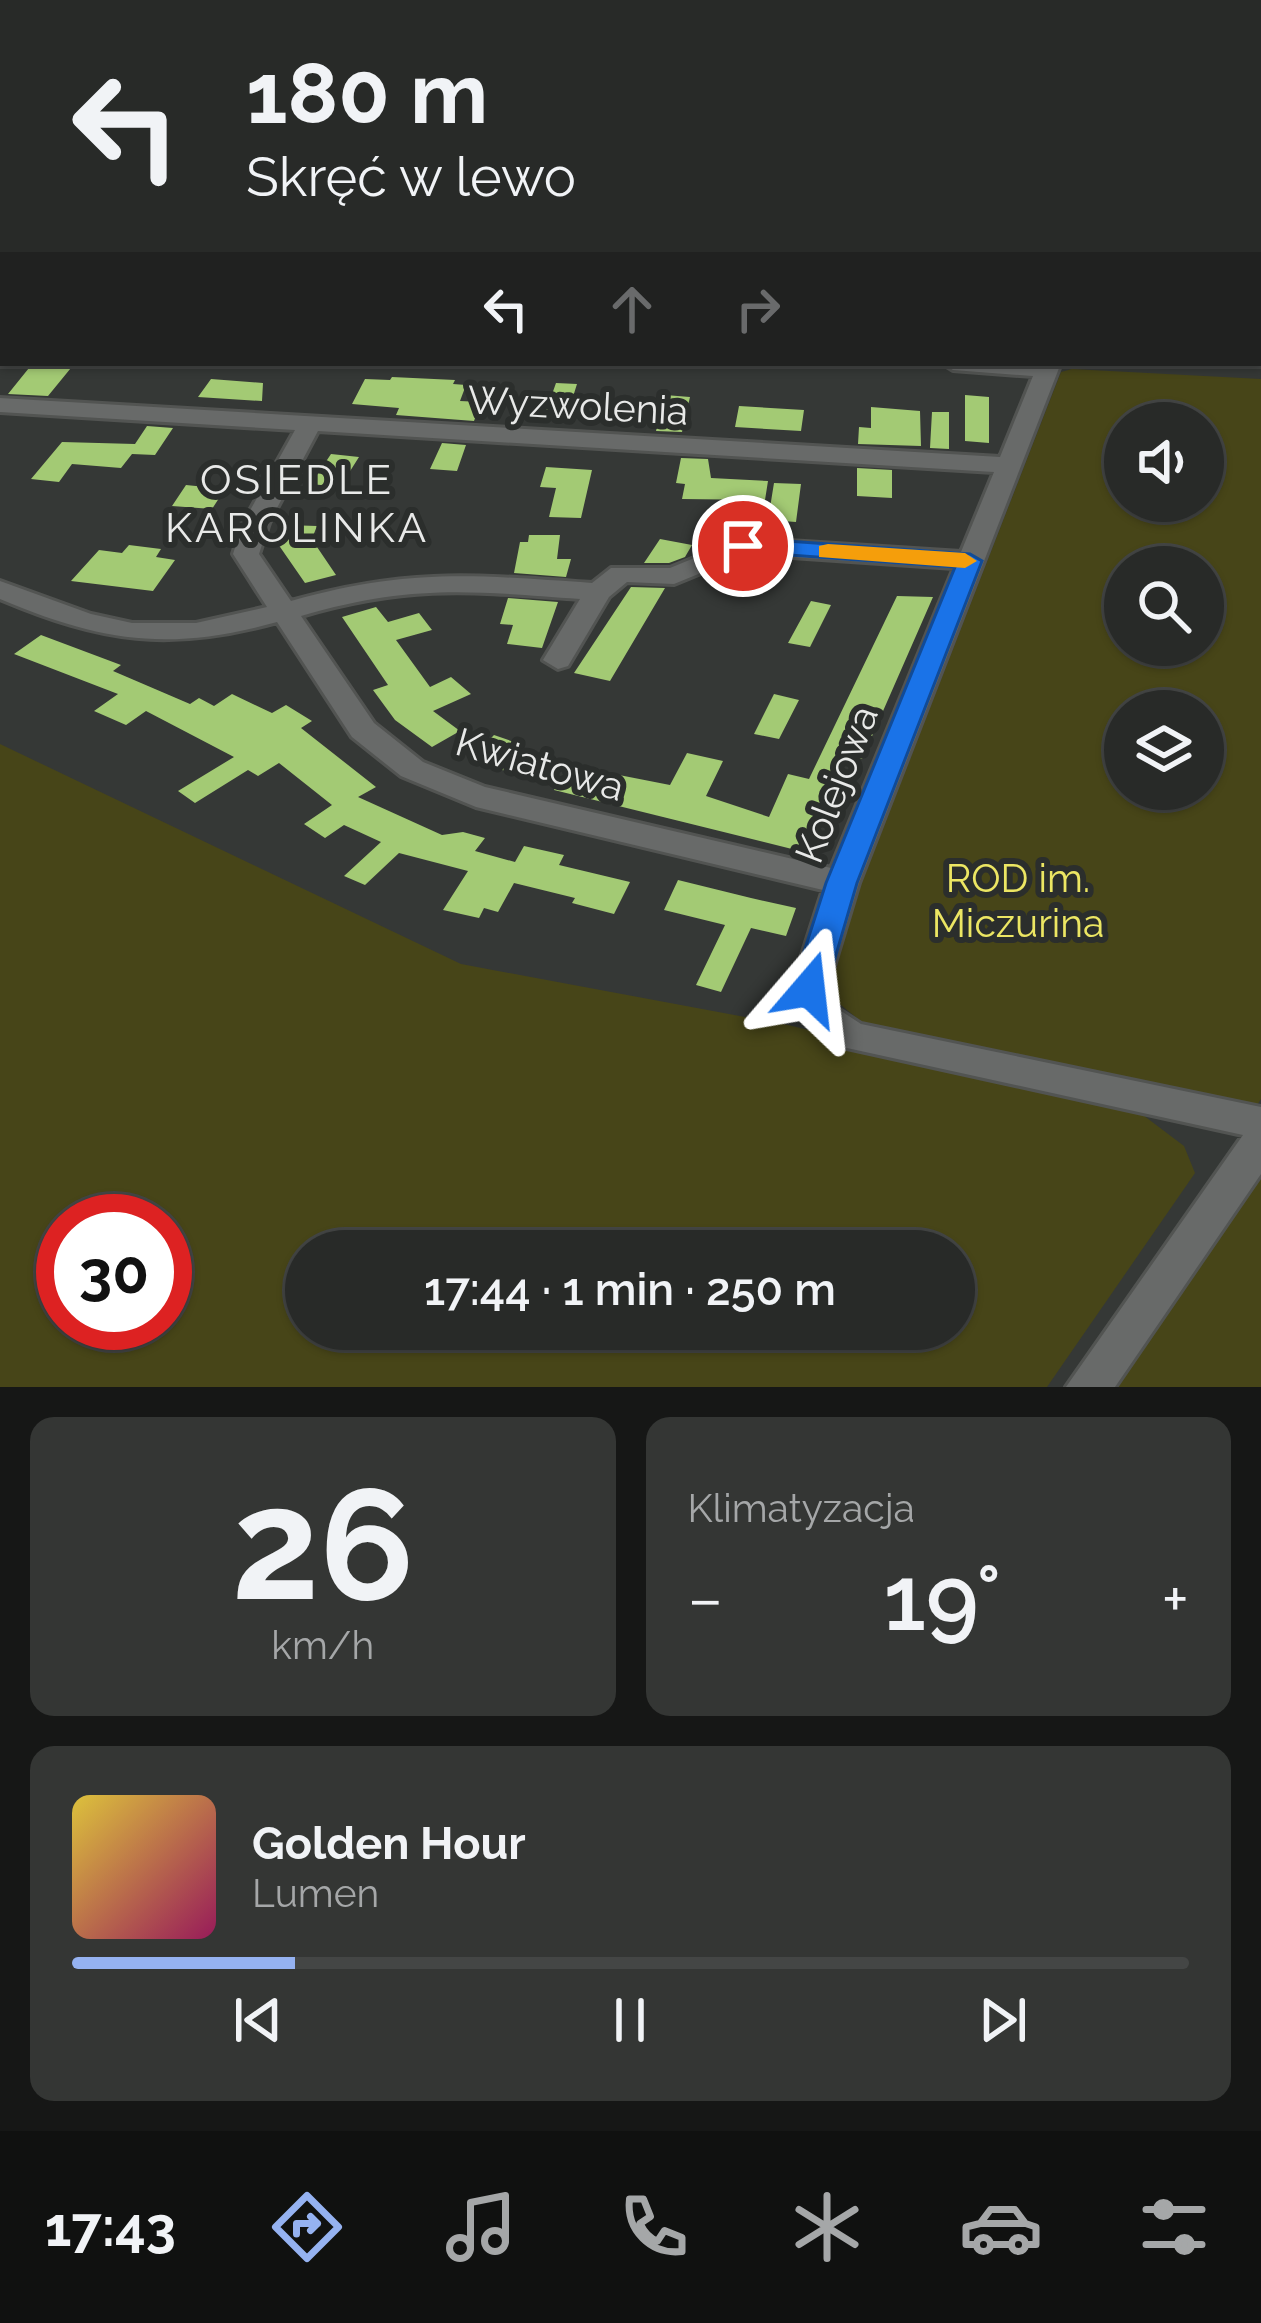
<!DOCTYPE html>
<html lang="pl">
<head>
<meta charset="utf-8">
<style>
  :root { --surface:#282a28; --page:#343634; --text:#f1f3f6; --muted:#a5a7a8; --line:#444645; --accent:#95b2f1 }
  body { margin:0; font-family:Raleway,sans-serif; background:var(--page); color:var(--text); height:100vh; display:flex; flex-direction:column; font-size:45px; white-space:nowrap }
  * { box-sizing:border-box; margin:0 }
  p { font-size:39px; color:var(--muted) }
  .icon { flex:none; width:66px; height:66px; fill:none; stroke:currentColor; stroke-width:2; stroke-linecap:round; stroke-linejoin:round }
  .map { position:relative; height:1387px; overflow:hidden }
  .panel { display:flex; flex-direction:column; gap:30px; padding:30px; background:#161716; flex:1 }
  .panel>* { flex:none }
  .banner { position:absolute; left:0px; top:0px; width:1263px; height:366px; box-shadow:0 3px 9px #0004,0 0 0 3px var(--line); background:#282a28; color:var(--text); overflow:hidden }
  .tools { position:absolute; left:1104px; top:402px; display:grid; gap:24px }
  .tools a { display:grid; place-items:center; width:120px; height:120px; border-radius:50%; background:var(--surface); box-shadow:0 3px 9px #0004,0 0 0 3px var(--line); font-size:60px }
  .speed { position:absolute; left:36px; top:1194px; display:flex; gap:24px; font-size:60px; font-weight:700; text-align:center }
  .speed>* { display:grid; place-content:center; width:156px; height:156px; border-radius:50%; background:var(--surface); box-shadow:0 3px 9px #0004,0 0 0 3px var(--line); line-height:1 }
  .speed .limit { border:18px solid #d22; background:#fff; color:#111 }
  .pin { position:absolute; display:grid; place-items:center; width:102px; height:102px; color:#fff; margin:-51px; border:6px solid #fff; border-radius:50%; box-shadow:0 3px 12px #0007 }
  .me { position:absolute; width:132px; margin:-66px; rotate:17deg; stroke-linejoin:round; filter:drop-shadow(0 0 9px #0008) }
  .turn { display:flex; align-items:center; gap:42px; height:252px; padding:0 48px; font-size:54px }
  .turn .icon { width:156px; height:156px; stroke-width:2.5 }
  .turn b { display:block; font-size:84px; line-height:102px }
  .lanes { display:flex; align-items:center; height:114px; padding:0 48px; background:#0003; justify-content:center; gap:60px; direction:ltr }
  .lanes .off { opacity:.35 }
  .big { font-size:90px; font-weight:600; line-height:1.1 }
  .panel .tile { flex:1; display:flex; flex-direction:column; justify-content:center; gap:18px; min-width:0; padding:0 42px; border-radius:24px; background:var(--page) }
  .panel .dial { align-items:center; gap:0 }
  .dial b { font-size:156px; line-height:1 }
  .song { display:flex; align-items:center; gap:36px }
  .cover { width:144px; height:144px; border-radius:18px; background:linear-gradient(135deg,hsl(50 70% 55%),hsl(330 70% 35%)) }
  .played { height:12px; border-radius:6px; background:linear-gradient(90deg,var(--accent) 20%,var(--line) 20%) }
  .keys { display:flex; justify-content:space-around; direction:ltr }
  .heat { display:flex; justify-content:space-between; align-items:center; font-size:66px; direction:ltr }
  .panel .tiles { flex:1; display:grid; gap:30px; grid-template-columns:1fr 1fr }
  .tile:last-child { grid-column:span 2 }
  .trip { position:absolute; left:285px; top:1230px; width:690px; height:120px; border-radius:60px; background:var(--surface); box-shadow:0 3px 9px #0004,0 0 0 3px var(--line); font-weight:600; line-height:120px; text-align:center }
  .dock { display:flex; height:192px; justify-content:space-around; align-items:center; background:#101110; color:var(--muted) }
  .dock .icon { width:84px; height:84px }
  .dock .selected { color:var(--accent) }
  .dock b { font-size:54px; color:var(--text) }
  .map>svg:first-child { display:block }
</style>
</head>
<body>
<div class="map">
<svg width="1261" height="1387" viewBox="0 0 1261 1387">
  <rect width="100%" height="100%" fill="#353836"/>
  <path fill="#474518" fill-rule="evenodd" d="M1072 369 1261 379V1099L1256 1107 897 1033 863 1023 831 997 830 964 1061 372ZM1125 423H1203V501H1125ZM1125 567H1203V645H1125ZM1125 711H1203V789H1125Z
    M0 744 461 964 788 1025 1135 1109 1184 1146 1195 1173 1047 1387H0ZM63 1221H165V1323H63ZM306 1251H954V1329H306Z
    M1261 1172V1387H1118Z"/>
  <path fill="#a3ca74" d="M33 363H75L48 396 8 394Z
    M392 377 455 380 453 384 466 385 460 401 481 402 474 421 396 415 399 408 352 404 365 379 390 380Z
    M211 379 263 383 262 401 198 397Z
    M556 383 577 384 566 419 544 417Z
    M665 395 690 397 682 432 656 431Z
    M965 395 989 397V443L965 441Z
    M739 406 804 410 801 431 735 427Z
    M871 407 920 411 921 446 858 444 859 427 871 428Z
    M932 412H949V449L930 448Z
    M147 426 173 428 155 455 132 454 121 468 72 464 59 482 31 479 62 442 135 444Z
    M442 443 466 445 457 471 430 469Z
    M331 454 359 457 340 487 311 484Z
    M681 458 708 459 711 478 768 481 765 500 682 499 685 484 676 483Z
    M546 467 592 470 581 518 549 517 556 488 540 487Z
    M857 468 892 470V498L857 496Z
    M774 483 801 484 796 522 768 520Z
    M186 485 225 489 212 509 172 506Z
    M286 525 317 526 309 546 315 544 336 575 305 583 278 544Z
    M529 535H560L557 559H571L566 577 514 573 520 542H528Z
    M660 539 692 545 685 557 669 563H644Z
    M129 545 161 549 156 557 175 560 153 591 71 581 99 550 122 553Z
    M631 587 665 588 610 681 574 673Z
    M897 596 933 597 862 759 842 754 812 828 823 831 812 854 554 790 568 765 670 785 687 753 723 761 706 796 769 817 788 774 809 779Z
    M508 598 558 602 542 648 507 644 513 625 500 624Z
    M811 601 831 605 810 647 788 643Z
    M376 607 388 622 419 613 432 630 396 640 430 687 451 677 471 694 433 711 460 731 432 747 395 720 373 690 388 685 342 617Z
    M41 635 121 665 113 671 190 704 199 698 214 706 232 694 272 713 286 705 312 721 301 728 376 787 358 797 442 835 463 832 485 838 475 851 515 862 524 846 564 855 559 865 630 882 614 914 572 903 575 898 514 883 498 912 484 908 479 918 443 910 468 871 399 853 365 885 344 876 381 842 344 825 325 838 304 824 332 805 279 763 258 776 248 770 195 803 178 791 234 757 146 711 126 725 94 711 118 694 14 654Z
    M774 694 799 700 779 739 754 734Z
    M494 735 514 742 505 771 471 759Z
    M678 880 751 898 796 908 786 936 751 928 721 992 696 985 725 925 664 910Z"/>
  <g fill="none" stroke-linecap="round" stroke-linejoin="round">
    <g stroke="#525452" stroke-width="6">
      <path id="minor" d="M907 0H963L965 3H909Z
        M1221 0H1235L1236 3H1222Z
        M1260 19H1261V29H1260Z
        M1260 41H1261V51H1260Z
        M0 310H3V322H0Z
        M942 363H1061L859 883 827 989 835 1007 861 1024 1261 1107V1174L1115 1387H1066L1243 1135 838 1046 808 1026 791 989 823 890 476 807 401 776 352 737 277 622C169 652 102 642 0 599V581L91 614 132 623H196L267 607 233 554 243 523 295 430 0 412V398L1000 457 1033 376 953 370ZM318 431 994 472 961 552 743 538 670 568H611L592 583C474 575 408 568 291 601L259 554 269 523ZM747 554 954 568 831 868 485 787 423 762 374 723 301 616C410 584 470 591 580 599L543 660 558 669 568 666 609 597 627 582 674 584Z"/>
    </g>
    <use href="#minor" fill="#686a69" fill-rule="evenodd"/>
  </g>
  <path fill="#1a73e8" stroke="#114b97" stroke-width="3" d="M743 538 970 554 982 561 857 883 826 989 821 998 809 1001 797 998 792 989 826 883 955 567 734 551V541Z"/>
  <path fill="#f59e0b" d="M828 544 965 553 977 561 965 568 819 557V546Z"/>
  <g text-anchor="middle" dominant-baseline="central" stroke-width="12" stroke-linejoin="round" paint-order="stroke">
    <g font-size="39" fill="#e8e9e8" stroke="#2b2e2c">
      <text transform="translate(578 405) rotate(3)">Wyzwolenia</text>
      <text transform="translate(540 764) rotate(16)">Kwiatowa</text>
      <text transform="translate(836 784) rotate(-69)">Kolejowa</text>
    </g>
    <g font-size="39" fill="#ece663" stroke="#2b2e2c">
      <text x="1018" y="878">ROD im.<tspan x="1018" dy="45">Miczurina</tspan></text>
    </g>
    <g font-size="42" letter-spacing="3" fill="#e8e9e8" stroke="#2b2e2c">
      <text x="297" y="479">OSIEDLE<tspan x="297" dy="48">KAROLINKA</tspan></text>
    </g>
  </g>
</svg>
<div class="tools">
<a><svg class="icon" aria-label="sound" viewBox="0 0 24 24"><path d="M4 9h4l5-4v14l-5-4H4zM17 9q2 3 0 6"/></svg></a>
<a><svg class="icon" aria-label="search" viewBox="0 0 24 24"><circle cx="10" cy="10" r="6"/><path d="M15 15l6 6"/></svg></a>
<a><svg class="icon" aria-label="layers" viewBox="0 0 24 24"><path d="M12 4l9 5-9 5-9-5zM3 14l9 5 9-5"/></svg></a>
</div>
<div class="speed"><div class="limit">30</div></div>
<div class="pin" style="left:743px;top:546px;background:#d93025"><svg class="icon" aria-label="arrive" viewBox="0 0 24 24"><path d="M6 21V4h12l-3 4 3 4H6"/></svg></div>
<svg class="me" style="left:809px;top:989px" viewBox="-20 -20 40 40"><path d="M0-17L14 15 0 8-14 15z" fill="#1a73e8" stroke="#fff" stroke-width="4"/></svg>
<div class="trip">17:44 · 1 min · 250 m</div>
<div class="banner">
<div class="turn"><svg class="icon" aria-label="left" viewBox="0 0 24 24"><path d="M17 20v-9H6M10 6l-5 5 5 5"/></svg><div><b>180 m</b>Skręć w lewo</div></div>
<div class="lanes"><svg class="icon" aria-label="left" viewBox="0 0 24 24"><path d="M17 20v-9H6M10 6l-5 5 5 5"/></svg><svg class="icon off" aria-label="ahead" viewBox="0 0 24 24"><path d="M12 20V5M6 11l6-6 6 6"/></svg><svg class="icon off" aria-label="right" viewBox="0 0 24 24"><path d="M7 20v-9h11M14 6l5 5-5 5"/></svg></div>
</div>
</div>
<section class="panel">
<div class="tiles">
<div class="tile dial"><b>26</b><p>km/h</p></div>
<div class="tile"><p>Klimatyzacja</p>
<div class="heat"><a>−</a><b class="big">19°</b><a>+</a></div>
</div>
<div class="tile">
<div class="song"><i class="cover"></i><div><b>Golden Hour</b><p>Lumen</p></div></div>
<div class="played"></div>
<div class="keys"><svg class="icon" aria-label="previous" viewBox="0 0 24 24"><path d="M18 5L8 12l10 7zM5 5v14"/></svg><svg class="icon" aria-label="pause" viewBox="0 0 24 24"><path d="M8 5v14M16 5v14"/></svg><svg class="icon" aria-label="next" viewBox="0 0 24 24"><path d="M6 5l10 7-10 7zM19 5v14"/></svg></div>
</div>
</div>
</section>
<nav class="dock">
<b>17:43</b>
<svg class="icon selected" aria-label="directions" viewBox="0 0 24 24"><path d="M12 3l9 9-9 9-9-9zM9 14v-3h6M13 9l2 2-2 2"/></svg>
<svg class="icon" aria-label="music" viewBox="0 0 24 24"><path d="M9 18V5l10-2v13"/><circle cx="6" cy="18" r="3"/><circle cx="16" cy="16" r="3"/></svg>
<svg class="icon" aria-label="phone" viewBox="0 0 24 24"><path d="M5 4h4l2 5-3 2q2 4 5 5l2-3 5 2v4C11 20 4 13 5 4z"/></svg>
<svg class="icon" aria-label="climate" viewBox="0 0 24 24"><path d="M12 3v18M4 7l16 10M4 17L20 7"/></svg>
<svg class="icon" aria-label="car" viewBox="0 0 24 24"><path d="M5 17H2v-5l4-1 3-4h7l3 4 3 1v5h-3M9 17h6M6 11h13"/><circle cx="7" cy="17" r="2"/><circle cx="17" cy="17" r="2"/></svg>
<svg class="icon" aria-label="filters" viewBox="0 0 24 24"><path d="M4 7h16M4 17h16"/><circle cx="9" cy="7" r="2"/><circle cx="15" cy="17" r="2"/></svg>
</nav>
</body>
</html>
